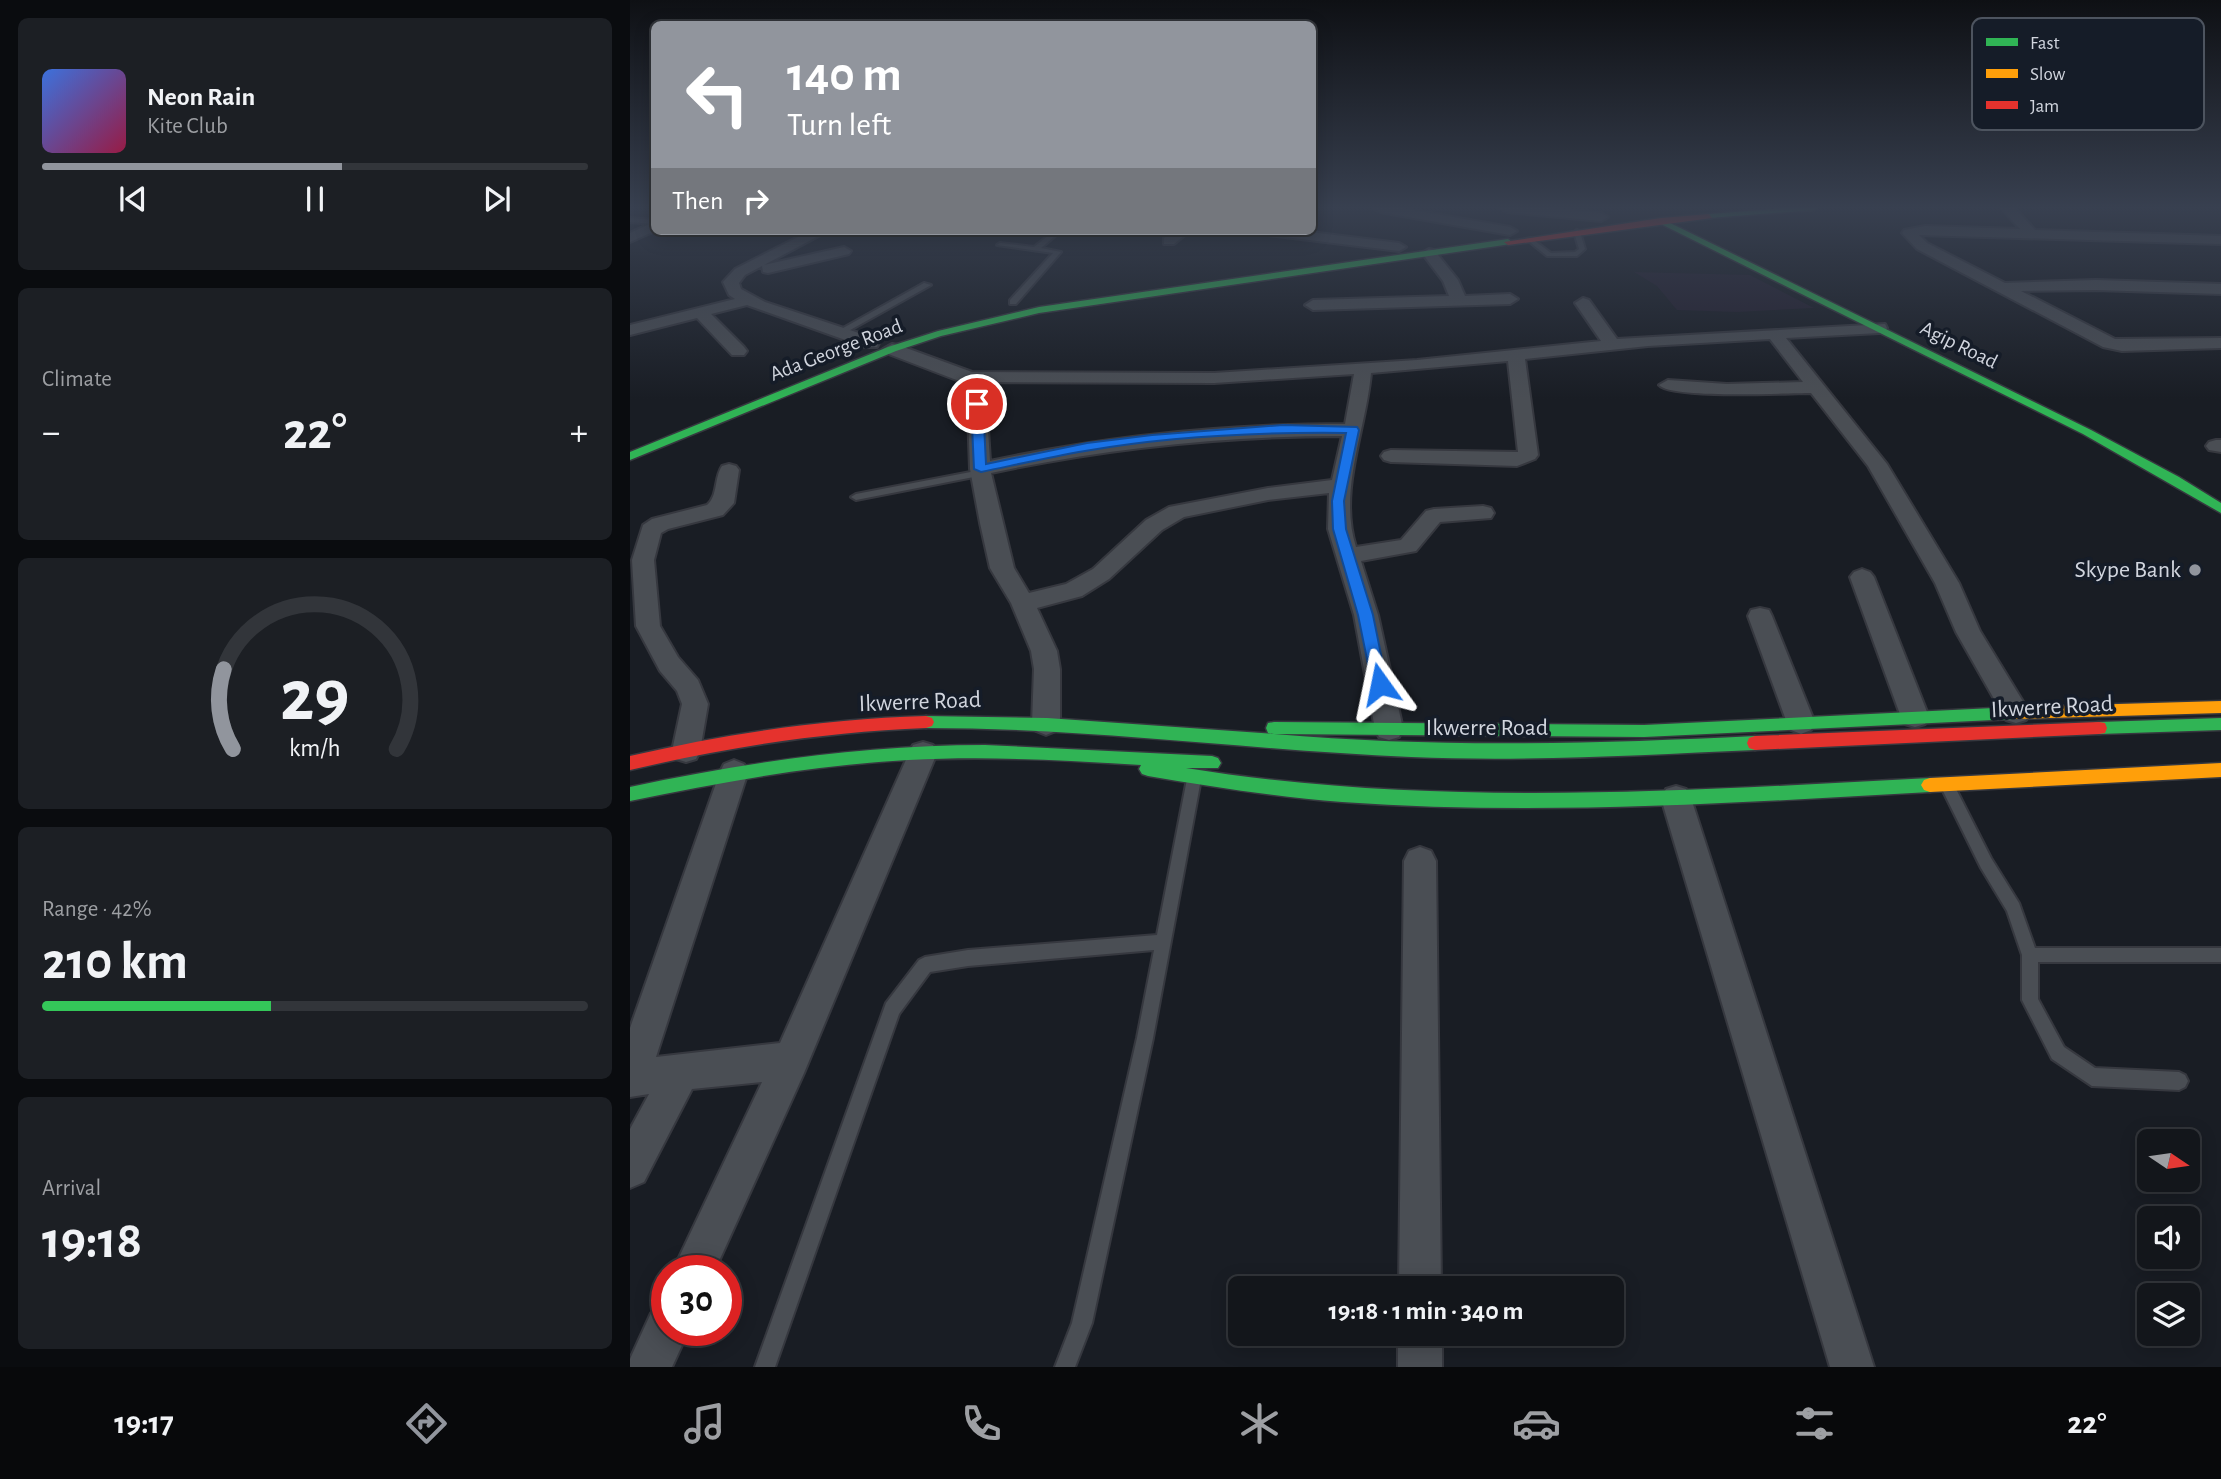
<!DOCTYPE html>
<html lang="en">
<head>
<meta charset="utf-8">
<style>
  :root { --surface:#13161b; --page:#1c1f24; --text:#f1f3f6; --muted:#9d9fa3; --line:#32353a; --accent:#91959d }
  body { margin:0; font-family:"Alegreya Sans",sans-serif; background:var(--page); color:var(--text); height:100vh; display:flex; flex-direction:column; font-size:26px; white-space:nowrap }
  * { box-sizing:border-box; margin:0 }
  p { font-size:23px; color:var(--muted) }
  .icon { flex:none; width:38px; height:38px; fill:none; stroke:currentColor; stroke-width:2; stroke-linecap:round; stroke-linejoin:round }
  .map { position:relative; flex:1; overflow:hidden }
  .drawer { display:flex; flex-direction:column; gap:18px; padding:18px; background:#0a0c0f; width:630px }
  .drawer>* { flex:none }
  .hud { position:absolute; left:21px; top:21px; width:665px; height:214px; border-radius:10px; box-shadow:0 4px 18px #0003,0 0 0 2px var(--line); background:#91959d; color:#fff; overflow:hidden }
  .needle { width:46px; rotate:103deg }
  .fabs { position:absolute; left:1507px; top:1129px; display:grid; gap:14px }
  .fabs a { display:grid; place-items:center; width:63px; height:63px; border-radius:10px; background:var(--surface); box-shadow:0 4px 18px #0003,0 0 0 2px var(--line); font-size:35px }
  .speed { position:absolute; left:21px; top:1255px; display:flex; gap:14px; font-size:35px; font-weight:700; text-align:center }
  .speed>* { display:grid; place-content:center; width:91px; height:91px; border-radius:50%; background:var(--surface); box-shadow:0 4px 18px #0003,0 0 0 2px var(--line); line-height:1 }
  .speed .limit { border:10px solid #d22; background:#fff; color:#111 }
  .pin { position:absolute; display:grid; place-items:center; width:60px; height:60px; color:#fff; margin:-30px; border:4px solid #fff; border-radius:50%; box-shadow:0 2px 7px #0007 }
  .me { position:absolute; width:77px; margin:-38px; rotate:348deg; stroke-linejoin:round; filter:drop-shadow(0 0 5px #0008) }
  .turn { display:flex; align-items:center; gap:24px; height:147px; padding:0 21px; font-size:32px }
  .turn .icon { width:91px; height:91px; stroke-width:2.5 }
  .turn b { display:block; font-size:49px; line-height:60px }
  .then { display:flex; align-items:center; height:66px; padding:0 21px; background:#0003; gap:14px; font-size:26px }
  .big { font-size:52px; font-weight:700; line-height:1.1 }
  .drawer .tile { flex:1; display:flex; flex-direction:column; justify-content:center; gap:10px; min-width:0; padding:0 24px; border-radius:10px; background:var(--page) }
  .drawer .dial { align-items:center; gap:0 }
  .dial svg { height:182px; overflow:visible; fill:none; stroke:var(--line); stroke-width:7; stroke-linecap:round; text-anchor:middle }
  .dial text { fill:var(--text); stroke:none }
  .song { display:flex; align-items:center; gap:21px }
  .cover { width:84px; height:84px; border-radius:10px; background:linear-gradient(135deg,hsl(220 70% 55%),hsl(340 70% 35%)) }
  .played { height:7px; border-radius:4px; background:linear-gradient(90deg,var(--accent) 55%,var(--line) 55%) }
  .keys { display:flex; justify-content:space-around; direction:ltr }
  .heat { display:flex; justify-content:space-between; align-items:center; font-size:38px; direction:ltr }
  .charge { height:10px; border-radius:5px; background:linear-gradient(90deg,#34c759 42%,var(--line) 0) }
  .trip { position:absolute; left:598px; top:1276px; width:396px; height:70px; border-radius:10px; background:var(--surface); box-shadow:0 4px 18px #0003,0 0 0 2px var(--line); font-weight:700; line-height:70px; text-align:center }
  .tab-bar { display:flex; height:112px; justify-content:space-around; align-items:center; background:#08090b; color:var(--muted) }
  .tab-bar .icon { width:49px; height:49px }
  .tab-bar .on { color:var(--accent) }
  .tab-bar b { font-size:32px; color:var(--text) }
  main { display:flex; flex:1; min-height:0 }
  .map>svg:first-child { display:block }
</style>
</head>
<body>
<main>
<section class="drawer">
<div class="tile">
<div class="song"><i class="cover"></i><div><b>Neon Rain</b><p>Kite Club</p></div></div>
<div class="played"></div>
<div class="keys"><svg class="icon" aria-label="previous" viewBox="0 0 24 24"><path d="M18 5L8 12l10 7zM5 5v14"/></svg><svg class="icon" aria-label="pause" viewBox="0 0 24 24"><path d="M8 5v14M16 5v14"/></svg><svg class="icon" aria-label="next" viewBox="0 0 24 24"><path d="M6 5l10 7-10 7zM19 5v14"/></svg></div>
</div>
<div class="tile"><p>Climate</p>
<div class="heat"><a>−</a><b class="big">22°</b><a>+</a></div>
</div>
<div class="tile dial"><svg viewBox="0 0 100 80">
<path d="M14 69A42 42 0 1 1 86 69"/>
<path d="M14 69A42 42 0 0 1 10 34" stroke="#91959d"/>
<text x="50" y="56" font-size="32" font-weight="700">29</text>
<text x="50" y="72" font-size="11">km/h</text>
</svg></div>
<div class="tile"><p>Range · 42%</p><b class="big">210 km</b><div class="charge"></div></div>
<div class="tile"><p>Arrival</p><b class="big">19:18</b></div>
</section>
<div class="map">
<svg width="1591" height="1367" viewBox="0 0 1591 1367">
  <rect width="100%" height="100%" fill="#191d24"/>
  <path fill="#231f2e" d="M1004 272 1120 275 1184 308 1107 312 1047 310 1027 286Z"/>
  <g fill="none" stroke-linecap="round" stroke-linejoin="round">
    <g stroke="#36383f" stroke-width="4">
      <path id="lane" d="M0 218 24 220V224L0 222Z
        M947 230 950 232 955 249 947 256H917L896 239 901 238 921 253 945 252 949 249 944 232Z
        M424 231H431L411 248 431 252 386 304H380V300L423 253 367 245 370 243 404 247Z
        M294 283 301 285 213 334 206 332Z
        M351 470 354 471V475L226 500 221 497 226 494Z
        M564 773 569 775 571 779 523 1038 462 1323 445 1367H425L442 1323 507 1038 524 950 338 966 300 972 269 1014 145 1367H125L256 1003 289 960 295 957 338 950 527 935 557 779 559 775Z
        M1318 781 1323 783 1361 858 1389 903 1405 948H1591V962H1408V999L1434 1047 1465 1068 1549 1072 1555 1075 1558 1081 1555 1087 1549 1090 1462 1086 1422 1059 1392 1000V955L1377 911 1351 868 1311 787 1313 783Z"/>
    </g>
    <g stroke="#36383f" stroke-width="4">
      <path id="street" d="M743 208H771L880 227 887 231 880 235 750 212Z
        M870 208H917L971 213 978 217 971 221 877 212Z
        M1371 208H1385L1405 230 1591 236V244L1289 235 1297 243 1375 283 1466 280 1591 284V294L1466 290 1391 291 1485 339 1591 338V348L1492 351 1473 347 1287 249 1272 233 1274 230 1295 226 1390 229Z
        M24 222 25 231 0 242V233Z
        M180 231H198L134 265 214 247 221 251 219 254 138 273 133 272 132 266 115 275 109 283 111 289 135 302 247 339 249 343 247 347H235L117 305 81 314 114 347 117 351 114 355H102L67 318 0 335V325L105 299 99 295 93 282 105 269Z
        M544 231H560L544 244H534V238Z
        M631 231H672L769 243 776 247 769 251 638 235Z
        M799 249 804 250 828 280 835 296 880 294 888 299 880 304 683 310 675 305 683 300 819 296 813 281 792 253Z
        M953 298 959 300 987 339 1255 324 1257 328 1255 332 1249 333 1156 338 1257 464 1329 583 1350 631 1400 713 1396 720 1386 723 1376 720 1326 632 1305 583 1238 466 1181 393C1157 393 1041 399 1029 385L1038 380 1097 384 1173 382 1140 339 1018 346 895 359 908 455 905 459 887 466 761 462 754 460 751 456 754 452 761 450 888 452 878 361 741 373C736 430 708 491 726 547L771 540 796 511 804 509 853 506 861 508 864 513 861 518 810 522 786 551 731 561 748 615 773 729 769 737 759 740 749 737 745 729 724 615 698 529 699 493 638 500 554 517 532 530 479 579 452 596 407 608 427 651 430 669V724L426 731 416 735 406 731 402 724 404 669 401 651 381 603 360 568 350 523 340 469 337 384 256 353 253 349 262 344 268 345 342 372 584 373 787 360 971 341 945 303ZM724 374 715 424C595 424 477 436 360 461L355 382 584 383ZM712 436 702 480 638 488 539 507 516 520 463 569 436 584 399 593 384 568 361 473C477 448 594 436 712 436Z
        M1586 440H1591V452L1579 450 1576 446 1579 442Z
        M99 464 106 466 109 470 104 503 93 515 38 529 31 533 24 560 30 626 48 657 68 680 78 704 70 751 66 759 56 762 46 759 42 751 52 704 47 691 30 671 6 626 2 560 13 525 22 519 77 505C88 496 84 478 92 466Z
        M1232 569 1240 572 1244 577 1299 717 1295 724 1285 727 1275 724 1271 717 1220 577 1224 572Z
        M1130 608 1139 610 1142 616 1185 723 1181 730 1171 734 1161 730 1157 723 1118 616 1121 610Z
        M293 742 303 745 307 753 174 1073 85 1270H43L132 1082 62 1089 14 1182 0 1188V1129L19 1094 0 1097V1028L90 772 94 764 104 760 114 764 118 772 26 1057 150 1043 279 753 283 745Z
        M1046 786 1056 789 1061 798 1244 1367H1200L1031 798 1036 789Z
        M790 847 801 851 806 861 811 1288H769L774 861 779 851Z
        M37 1307V1330H59L42 1367H0V1359L21 1313Z
        M768 1334H812V1367H768Z"/>
    </g>
    <g stroke="#36383f" stroke-width="3">
      <path id="fast" d="M1155 208H1188L1184 210 1079 218 1075 216 1079 214Z
        M1032 219 1461 430 1549 477 1591 503V513L1453 434 1029 223Z
        M878 239 882 242 881 244 409 313 311 336 266 351 0 460V452L258 347 308 331 409 307Z
        M1384 707 1390 709 1392 713 1390 717 1384 719 1014 737 644 734C806 748 963 744 1125 736L1131 738 1133 743 1131 748 1125 750C1011 755 896 762 781 757 619 750 459 728 296 728L290 726 288 722 290 718 296 716 417 718 644 734 638 733 636 728 638 723 644 722 1014 725Z
        M1591 718V730L1469 734 1463 733 1461 728 1463 723 1469 722Z
        M355 745 582 756 588 758 591 763 588 768H556C802 808 1052 791 1300 778L1306 780 1309 785 1306 790 1300 792C1104 803 908 816 712 802 647 797 583 787 518 776L512 774 509 769 511 765C434 760 356 756 278 760 184 765 92 782 0 801V787C118 762 235 745 355 745Z"/>
    </g>
    <g stroke="#36383f" stroke-width="3">
      <path id="slow" d="M1591 701V713L1384 719 1378 717 1376 713 1378 709 1384 707Z
        M1591 763V777L1300 792 1294 790 1291 785 1294 780 1300 778Z"/>
    </g>
    <g stroke="#36383f" stroke-width="3">
      <path id="jam" d="M1079 214 1082 218 878 245 874 242 1031 218Z
        M296 716 302 718 304 722 302 726 296 728C195 732 98 747 0 770V756C98 733 196 719 296 716Z
        M1469 722 1475 723 1477 728 1475 733 1469 734 1125 750 1119 748 1117 743 1119 738 1125 736Z"/>
    </g>
    <use href="#lane" fill="#4a4e54" fill-rule="evenodd"/>
    <use href="#street" fill="#4a4e54" fill-rule="evenodd"/>
    <use href="#fast" fill="#30b455" fill-rule="evenodd"/>
    <use href="#slow" fill="#ff9f0a" fill-rule="evenodd"/>
    <use href="#jam" fill="#e5322d" fill-rule="evenodd"/>
  </g>
  <linearGradient id="sky" x2="0" y2="1"><stop stop-color="#0e1014"/><stop offset="0.52" stop-color="#384050"/><stop offset="1" stop-color="#384050" stop-opacity="0"/></linearGradient>
  <rect width="1591" height="399" fill="url(#sky)"/>
  <path fill="#1a73e8" stroke="#114b97" stroke-width="2" d="M347 401 353 404 356 464 457 443 522 435 653 425 727 427 729 430 714 501 716 529 743 615 757 684 755 688 750 689 742 684 728 615 703 529 702 501 716 433C630 432 541 436 455 451 420 457 385 465 351 472L344 469 341 404Z"/>
  <circle fill="#91959d" stroke="#151c28" stroke-width="2.5" cx="1565" cy="570" r="7"/>
  <g text-anchor="middle" dominant-baseline="central" stroke-width="7" stroke-linejoin="round" paint-order="stroke">
    <g font-size="21" fill="#d1d5de" stroke="#151c28">
      <text transform="translate(1329 345) rotate(26)">Agip Road</text>
      <text transform="translate(206 350) rotate(-21)">Ada George Road</text>
    </g>
    <g font-size="24" fill="#d1d5de" stroke="#151c28" text-anchor="end">
      <text x="1551" y="570">Skype Bank</text>
    </g>
    <g font-size="24" fill="#d1d5de" stroke="#151c28">
      <text transform="translate(290 702) rotate(-2)">Ikwerre Road</text>
      <text transform="translate(1422 707) rotate(-3)">Ikwerre Road</text>
      <text x="857" y="728">Ikwerre Road</text>
    </g>
  </g>
  <rect x="1342" y="18" width="232" height="112" rx="10" fill="#151c28" stroke="#4d545f" stroke-width="2"/>
  <rect x="1356" y="38" width="32" height="8" fill="#30b455"/>
  <rect x="1356" y="69" width="32" height="9" fill="#ff9f0a"/>
  <rect x="1356" y="101" width="32" height="8" fill="#e5322d"/>
  <g font-size="19" fill="#d1d5de">
    <text x="1400" y="49">Fast</text>
    <text x="1400" y="80">Slow</text>
    <text x="1400" y="112">Jam</text>
  </g>
</svg>
<div class="fabs">
<a><svg class="needle" viewBox="-14 -14 28 28"><path d="M0-13l5 13h-10z" fill="#e53935"/><path d="M0 13l5-13h-10z" fill="#9d9fa3"/></svg></a>
<a><svg class="icon" aria-label="sound" viewBox="0 0 24 24"><path d="M4 9h4l5-4v14l-5-4H4zM17 9q2 3 0 6"/></svg></a>
<a><svg class="icon" aria-label="layers" viewBox="0 0 24 24"><path d="M12 4l9 5-9 5-9-5zM3 14l9 5 9-5"/></svg></a>
</div>
<div class="speed"><div class="limit">30</div></div>
<div class="pin" style="left:347px;top:404px;background:#d93025"><svg class="icon" aria-label="arrive" viewBox="0 0 24 24"><path d="M6 21V4h12l-3 4 3 4H6"/></svg></div>
<svg class="me" style="left:750px;top:684px" viewBox="-20 -20 40 40"><path d="M0-17L14 15 0 8-14 15z" fill="#1a73e8" stroke="#fff" stroke-width="4"/></svg>
<div class="trip">19:18 · 1 min · 340 m</div>
<div class="hud">
<div class="turn"><svg class="icon" aria-label="left" viewBox="0 0 24 24"><path d="M17 20v-9H6M10 6l-5 5 5 5"/></svg><div><b>140 m</b>Turn left</div></div>
<div class="then">Then<svg class="icon" aria-label="right" viewBox="0 0 24 24"><path d="M7 20v-9h11M14 6l5 5-5 5"/></svg></div>
</div>
</div>
</main>
<nav class="tab-bar">
<b>19:17</b>
<svg class="icon on" aria-label="directions" viewBox="0 0 24 24"><path d="M12 3l9 9-9 9-9-9zM9 14v-3h6M13 9l2 2-2 2"/></svg>
<svg class="icon" aria-label="music" viewBox="0 0 24 24"><path d="M9 18V5l10-2v13"/><circle cx="6" cy="18" r="3"/><circle cx="16" cy="16" r="3"/></svg>
<svg class="icon" aria-label="phone" viewBox="0 0 24 24"><path d="M5 4h4l2 5-3 2q2 4 5 5l2-3 5 2v4C11 20 4 13 5 4z"/></svg>
<svg class="icon" aria-label="climate" viewBox="0 0 24 24"><path d="M12 3v18M4 7l16 10M4 17L20 7"/></svg>
<svg class="icon" aria-label="car" viewBox="0 0 24 24"><path d="M5 17H2v-5l4-1 3-4h7l3 4 3 1v5h-3M9 17h6M6 11h13"/><circle cx="7" cy="17" r="2"/><circle cx="17" cy="17" r="2"/></svg>
<svg class="icon" aria-label="filters" viewBox="0 0 24 24"><path d="M4 7h16M4 17h16"/><circle cx="9" cy="7" r="2"/><circle cx="15" cy="17" r="2"/></svg>
<b>22°</b>
</nav>
</body>
</html>
